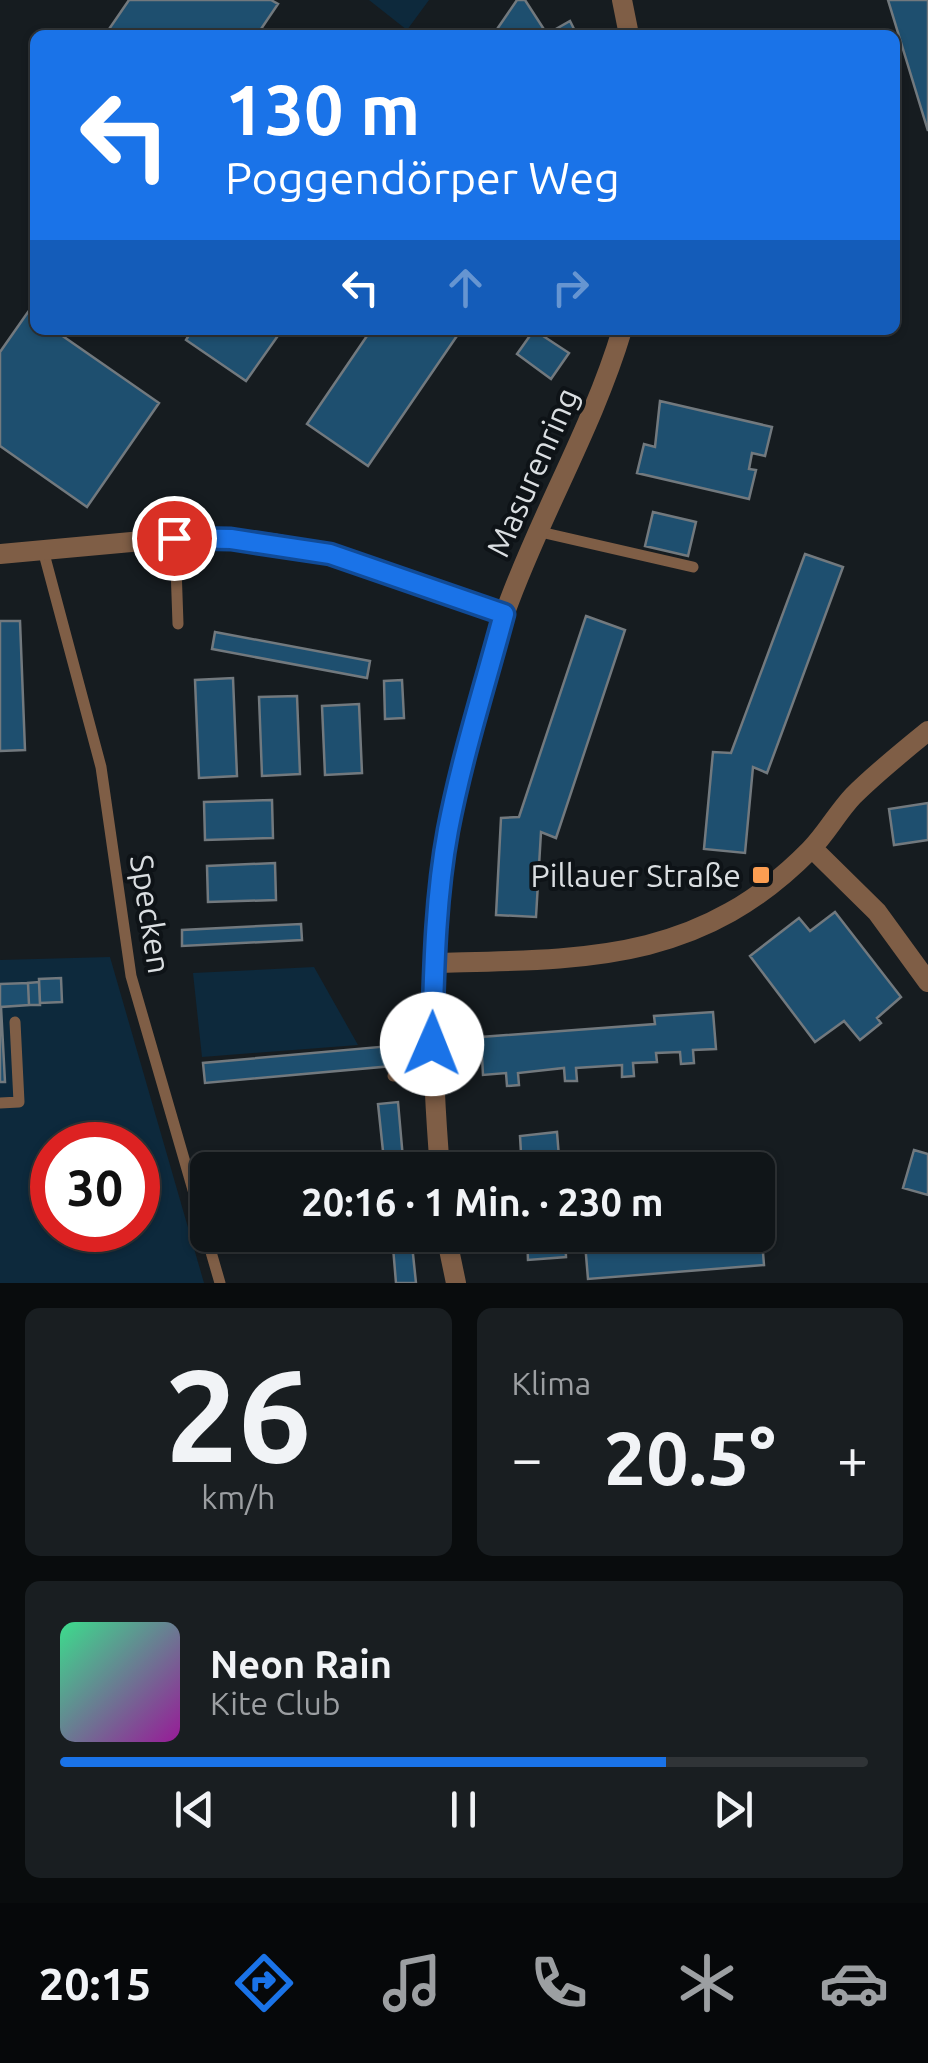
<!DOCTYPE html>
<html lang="de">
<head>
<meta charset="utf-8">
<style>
  :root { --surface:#101518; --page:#191e21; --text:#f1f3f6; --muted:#9c9fa2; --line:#303437; --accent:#1a73e8 }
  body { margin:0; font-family:Ubuntu,sans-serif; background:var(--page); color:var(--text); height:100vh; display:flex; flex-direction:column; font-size:38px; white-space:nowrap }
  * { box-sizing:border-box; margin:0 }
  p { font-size:32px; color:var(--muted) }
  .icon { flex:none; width:55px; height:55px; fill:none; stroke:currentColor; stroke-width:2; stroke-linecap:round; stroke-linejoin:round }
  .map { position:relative; height:1283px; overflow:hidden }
  .side { display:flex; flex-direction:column; gap:25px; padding:25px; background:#090c0d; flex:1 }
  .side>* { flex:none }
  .top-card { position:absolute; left:30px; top:30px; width:870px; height:305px; border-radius:15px; box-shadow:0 2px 8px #0004,0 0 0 2px var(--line); background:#1a73e8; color:#fff; overflow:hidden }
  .speed { position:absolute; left:30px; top:1122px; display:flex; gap:20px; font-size:50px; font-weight:700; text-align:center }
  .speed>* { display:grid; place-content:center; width:130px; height:130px; border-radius:50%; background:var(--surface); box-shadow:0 2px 8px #0004,0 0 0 2px var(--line); line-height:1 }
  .speed .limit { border:15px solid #d22; background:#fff; color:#111 }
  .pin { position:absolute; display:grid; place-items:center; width:85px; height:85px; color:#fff; margin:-42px; border:5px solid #fff; border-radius:50%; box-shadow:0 2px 10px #0007 }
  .me { position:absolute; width:110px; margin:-55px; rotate:1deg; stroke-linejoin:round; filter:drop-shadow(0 0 8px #0008) }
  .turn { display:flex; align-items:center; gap:35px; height:210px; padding:0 30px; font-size:45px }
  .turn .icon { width:130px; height:130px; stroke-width:2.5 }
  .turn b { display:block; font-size:70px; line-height:85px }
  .lanes { display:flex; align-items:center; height:95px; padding:0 30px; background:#0003; justify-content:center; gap:50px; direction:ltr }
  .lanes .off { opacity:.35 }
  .big { font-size:75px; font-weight:600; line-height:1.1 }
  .side .tile { flex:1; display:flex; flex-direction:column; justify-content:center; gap:15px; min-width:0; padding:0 35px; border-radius:15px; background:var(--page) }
  .side .dial { align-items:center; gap:0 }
  .dial b { font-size:130px; line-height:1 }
  .song { display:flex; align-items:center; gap:30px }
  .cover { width:120px; height:120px; border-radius:15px; background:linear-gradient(135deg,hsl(150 70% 55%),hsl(300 70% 35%)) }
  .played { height:10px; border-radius:5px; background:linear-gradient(90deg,var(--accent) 75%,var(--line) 75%) }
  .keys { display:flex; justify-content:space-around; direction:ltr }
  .heat { display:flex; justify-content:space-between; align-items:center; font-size:55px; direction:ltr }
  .side .tiles { flex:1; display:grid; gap:25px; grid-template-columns:1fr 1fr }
  .tile:last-child { grid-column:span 2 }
  .trip { position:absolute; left:190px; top:1152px; width:585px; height:100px; border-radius:15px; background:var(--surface); box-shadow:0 2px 8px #0004,0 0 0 2px var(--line); font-weight:600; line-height:100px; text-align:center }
  .tab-bar { display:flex; height:160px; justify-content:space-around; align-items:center; background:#06080a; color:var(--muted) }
  .tab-bar .icon { width:70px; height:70px }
  .tab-bar .active { color:var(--accent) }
  .tab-bar b { font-size:45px; color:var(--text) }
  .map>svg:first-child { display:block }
</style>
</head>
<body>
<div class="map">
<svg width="928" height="1283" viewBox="0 0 928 1283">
  <rect width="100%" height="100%" fill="#161c20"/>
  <path fill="#0d293c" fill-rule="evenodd" d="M369 0H429L407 30Z
    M110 957 204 1283H0V960ZM52 1145H138V1230H52Z
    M314 967 358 1045 202 1057 193 973Z"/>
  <path fill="#1e4f6f" stroke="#72797e" stroke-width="2.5" d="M129 0H271L278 4 257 35H105Z
    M517 0H525L547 34 570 21 577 35H493Z
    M888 0H928V131Z
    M28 312 35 317V330H54L159 403 87 507 0 446V352Z
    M192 330H282L246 381 186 340Z
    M371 330H461L368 466 307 424Z
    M534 330 569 353 551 379 517 354Z
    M660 401 772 427 765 456 752 453 749 469 756 470 749 499 637 473 644 444 655 447Z
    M653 512 696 522 688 556 645 546Z
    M805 554 843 567 767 773 753 767 745 853 704 849 713 752 731 753Z
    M586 616 625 630 556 838 541 832 536 917 496 915 501 818 519 817Z
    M0 621H20L25 750 0 751Z
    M215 632 370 661 367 678 212 649Z
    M233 678 237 776 199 778 195 680Z
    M402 680 404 718 385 719 384 681Z
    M297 696 300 774 262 776 259 697Z
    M359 704 362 773 325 775 322 706Z
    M272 800 273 838 205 840 204 802Z
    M928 803V840L894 845 889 809Z
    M275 863 276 900 208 902 207 866Z
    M835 912 901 997 877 1018 881 1023 860 1040 844 1021 815 1042 750 956 799 918 810 931Z
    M301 924 302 940 182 946V930Z
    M61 978 62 1002 40 1003 39 979Z
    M39 982 40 1005H29L28 983Z
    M28 983 29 1005 1 1007 5 1082H0V984Z
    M713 1012 716 1049 693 1050 694 1063 681 1064 680 1052 656 1053 657 1062 633 1063 634 1076 622 1077V1065L576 1068 577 1081H565L564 1068 518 1073 519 1085 507 1086 506 1073 483 1075 481 1037 655 1024 654 1016Z
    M390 1046 392 1066 205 1083 203 1063Z
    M398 1102 404 1170H385L378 1104Z
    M557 1132 560 1170H522L520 1136Z
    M914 1150 928 1154V1195L903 1188Z
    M758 1228H761L764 1265 588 1279 585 1243 677 1235H758Z
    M392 1235H411L416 1283H396Z
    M527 1235H565L566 1257 528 1260Z"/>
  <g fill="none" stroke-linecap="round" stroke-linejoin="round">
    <path stroke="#7f5e46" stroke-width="11" d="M536 531 693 567
      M175 538 178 624
      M43 550 101 767 131 976 220 1283
      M393 1076 432 1074
      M0 1103 19 1102 15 1022"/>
    <path stroke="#7f5e46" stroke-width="20" d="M622 0 629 35
      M0 554 175 538 273 543 330 554 504 613
      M812 848 877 912 928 982
      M435 963C582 959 698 964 810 850 826 834 837 813 853 796 876 773 902 752 928 731
      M440 1170C431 1057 427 942 448 830 457 785 469 741 481 697 489 668 496 638 506 610 540 515 593 427 622 330
      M446 1235 456 1283"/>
  </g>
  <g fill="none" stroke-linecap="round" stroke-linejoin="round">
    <g stroke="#114b97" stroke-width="25">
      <path id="route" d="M174 538 231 539 330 554 504 614C485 685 462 757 448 830 435 900 434 973 432 1044"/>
    </g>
    <use href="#route" stroke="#1a73e8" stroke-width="18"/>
  </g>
  <rect fill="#fc9e52" stroke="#0e1317" stroke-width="4" x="751" y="865" width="20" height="20" rx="5"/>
  <g text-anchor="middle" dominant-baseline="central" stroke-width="8" stroke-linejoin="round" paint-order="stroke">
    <g font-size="32" fill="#dadee1" stroke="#0e1317">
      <text transform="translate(532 472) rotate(-66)">Masurenring</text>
      <text transform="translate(151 914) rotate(81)">Specken</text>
    </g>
    <g font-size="32" fill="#dadee1" stroke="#0e1317" text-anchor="end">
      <text x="741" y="875">Pillauer Straße</text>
    </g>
  </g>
</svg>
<div class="speed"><div class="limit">30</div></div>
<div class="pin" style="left:174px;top:538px;background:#d93025"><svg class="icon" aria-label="arrive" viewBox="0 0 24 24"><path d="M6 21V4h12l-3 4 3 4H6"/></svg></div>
<svg class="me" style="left:432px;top:1044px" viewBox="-20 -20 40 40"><circle r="19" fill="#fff"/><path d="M0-13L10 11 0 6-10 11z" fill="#1a73e8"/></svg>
<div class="trip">20:16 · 1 Min. · 230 m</div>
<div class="top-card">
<div class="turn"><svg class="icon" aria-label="left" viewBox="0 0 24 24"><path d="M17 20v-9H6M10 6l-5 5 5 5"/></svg><div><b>130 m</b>Poggendörper Weg</div></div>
<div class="lanes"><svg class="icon" aria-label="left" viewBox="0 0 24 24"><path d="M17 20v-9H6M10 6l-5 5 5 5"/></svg><svg class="icon off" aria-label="ahead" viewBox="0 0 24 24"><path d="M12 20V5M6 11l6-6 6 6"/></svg><svg class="icon off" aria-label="right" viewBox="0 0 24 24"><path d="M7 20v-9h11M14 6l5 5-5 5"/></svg></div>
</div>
</div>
<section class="side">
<div class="tiles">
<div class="tile dial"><b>26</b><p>km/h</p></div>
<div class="tile"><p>Klima</p>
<div class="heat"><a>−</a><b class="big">20.5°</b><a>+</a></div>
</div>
<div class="tile">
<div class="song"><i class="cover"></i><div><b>Neon Rain</b><p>Kite Club</p></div></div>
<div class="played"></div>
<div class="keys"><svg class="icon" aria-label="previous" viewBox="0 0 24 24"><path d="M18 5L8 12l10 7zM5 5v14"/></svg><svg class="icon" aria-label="pause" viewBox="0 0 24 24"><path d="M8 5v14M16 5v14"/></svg><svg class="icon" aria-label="next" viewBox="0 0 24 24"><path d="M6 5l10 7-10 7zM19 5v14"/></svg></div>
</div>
</div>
</section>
<nav class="tab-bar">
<b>20:15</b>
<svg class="icon active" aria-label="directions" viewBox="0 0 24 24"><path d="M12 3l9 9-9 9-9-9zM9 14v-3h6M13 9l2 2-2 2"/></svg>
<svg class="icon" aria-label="music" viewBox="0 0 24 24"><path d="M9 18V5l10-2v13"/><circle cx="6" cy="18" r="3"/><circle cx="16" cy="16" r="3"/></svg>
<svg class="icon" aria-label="phone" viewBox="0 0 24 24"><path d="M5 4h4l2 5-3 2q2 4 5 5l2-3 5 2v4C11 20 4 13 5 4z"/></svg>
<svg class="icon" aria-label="climate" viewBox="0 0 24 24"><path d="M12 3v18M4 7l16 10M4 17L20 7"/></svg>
<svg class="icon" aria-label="car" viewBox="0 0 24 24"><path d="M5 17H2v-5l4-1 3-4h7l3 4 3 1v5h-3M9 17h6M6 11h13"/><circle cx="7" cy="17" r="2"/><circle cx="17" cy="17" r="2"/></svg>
</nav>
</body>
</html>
